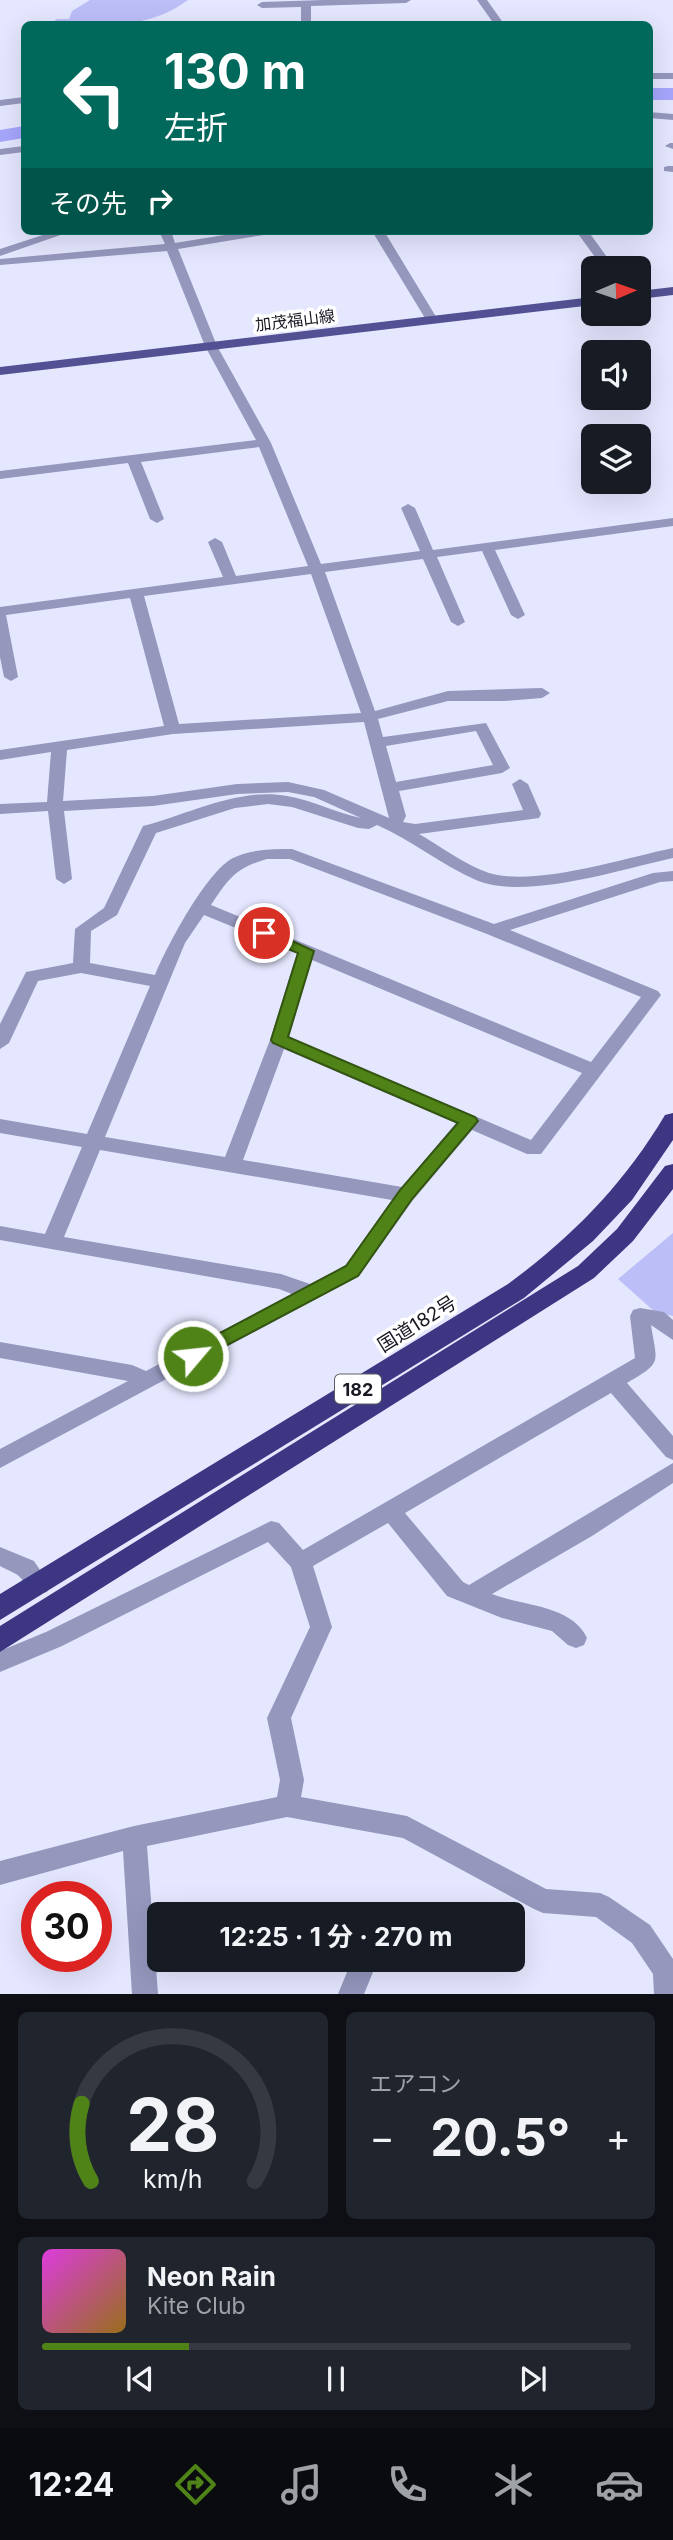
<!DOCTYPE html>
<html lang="ja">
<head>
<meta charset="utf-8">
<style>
  :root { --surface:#171b24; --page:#20242c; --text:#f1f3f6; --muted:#9ea1a6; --line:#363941; --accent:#4f8318 }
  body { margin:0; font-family:Inter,"Noto Sans JP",sans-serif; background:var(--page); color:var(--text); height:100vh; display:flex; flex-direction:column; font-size:26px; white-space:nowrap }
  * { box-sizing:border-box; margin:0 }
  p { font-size:23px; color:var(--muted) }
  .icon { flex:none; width:38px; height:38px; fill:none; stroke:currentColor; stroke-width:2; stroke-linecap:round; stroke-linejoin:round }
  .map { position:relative; height:1994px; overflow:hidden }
  .details { display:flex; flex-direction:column; gap:18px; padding:18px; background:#0d0f14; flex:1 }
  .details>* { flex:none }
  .banner { position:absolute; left:21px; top:21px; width:632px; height:214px; border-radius:10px; box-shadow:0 7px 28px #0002; background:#00695c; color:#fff; overflow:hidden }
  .needle { width:46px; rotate:88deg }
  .fabs { position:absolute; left:581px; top:256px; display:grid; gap:14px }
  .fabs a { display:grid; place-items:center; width:70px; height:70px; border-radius:10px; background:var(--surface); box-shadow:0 7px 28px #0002; font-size:35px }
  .speed { position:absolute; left:21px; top:1881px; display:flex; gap:14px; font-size:35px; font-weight:700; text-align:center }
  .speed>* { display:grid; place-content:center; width:91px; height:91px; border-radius:50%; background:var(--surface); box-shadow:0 7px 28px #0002; line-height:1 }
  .speed .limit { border:10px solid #d22; background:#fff; color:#111 }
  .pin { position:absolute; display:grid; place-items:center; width:60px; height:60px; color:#fff; margin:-30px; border:4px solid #fff; border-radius:50%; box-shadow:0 2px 7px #0007 }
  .me { position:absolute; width:77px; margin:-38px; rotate:62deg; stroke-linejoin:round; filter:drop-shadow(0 0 5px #0008) }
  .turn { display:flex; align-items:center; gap:24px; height:147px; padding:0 28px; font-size:32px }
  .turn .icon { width:91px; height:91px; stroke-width:2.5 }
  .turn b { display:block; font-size:49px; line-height:60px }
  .then { display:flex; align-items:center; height:66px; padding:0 28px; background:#0003; gap:14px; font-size:26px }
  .big { font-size:52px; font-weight:700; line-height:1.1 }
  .details .widget { flex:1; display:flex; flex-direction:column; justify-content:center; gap:10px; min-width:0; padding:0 24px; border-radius:10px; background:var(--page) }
  .details .dial { align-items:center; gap:0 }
  .dial svg { height:182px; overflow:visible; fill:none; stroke:var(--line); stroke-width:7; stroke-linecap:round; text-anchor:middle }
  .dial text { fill:var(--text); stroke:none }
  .song { display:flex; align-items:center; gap:21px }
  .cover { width:84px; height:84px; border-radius:10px; background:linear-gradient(135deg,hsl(300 70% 55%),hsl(40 70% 35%)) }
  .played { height:7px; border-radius:4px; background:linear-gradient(90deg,var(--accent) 25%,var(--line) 25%) }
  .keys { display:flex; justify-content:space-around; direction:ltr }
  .heat { display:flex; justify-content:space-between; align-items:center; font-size:38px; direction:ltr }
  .details .tiles { flex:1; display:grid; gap:18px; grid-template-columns:1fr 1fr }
  .widget:last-child { grid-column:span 2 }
  .trip { position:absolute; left:147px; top:1902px; width:378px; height:70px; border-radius:10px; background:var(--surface); box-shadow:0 7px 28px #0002; font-weight:700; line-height:70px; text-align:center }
  .tab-bar { display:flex; height:112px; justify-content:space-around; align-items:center; background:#090b0e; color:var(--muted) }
  .tab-bar .icon { width:49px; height:49px }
  .tab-bar .selected { color:var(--accent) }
  .tab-bar b { font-size:32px; color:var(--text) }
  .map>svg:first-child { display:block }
</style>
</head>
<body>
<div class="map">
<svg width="673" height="1994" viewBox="0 0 673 1994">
  <rect width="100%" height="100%" fill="#e5e7ff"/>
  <path fill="#bcbef8" d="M90 0H188C146 31 100 25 50 24L57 19H69L72 11Z
    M673 1233V1316L655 1312 618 1279Z"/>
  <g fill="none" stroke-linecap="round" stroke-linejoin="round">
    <path fill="#a6a6fd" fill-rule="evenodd" d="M649 88H673V100H649Z
      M24 126V138L0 142V130Z"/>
    <path fill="#9597bd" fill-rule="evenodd" d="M323 0H411L406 3 311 6V24H301V7L262 8 257 5 262 2Z
      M477 0H487L504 24H494Z
      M649 73H673V79H649Z
      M24 97V103L0 106V100Z
      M649 112 673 114V120L649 118Z
      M670 143H673V149L665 146Z
      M24 146V152L0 155V149Z
      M668 166H673V172L664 171V167Z
      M55 231H72L0 256V249Z
      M159 231H171L175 243 249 231H276L270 234 178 249 217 346 271 443 321 564 420 551 401 508 408 504 415 508 433 550 673 518V526L495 550 525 615 518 619 511 615 482 551 437 557 465 622 458 626 451 622 423 559 325 572 375 711 448 691 542 688 550 693 542 698 504 701H448L378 719 383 737 486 723 510 768 502 773 399 791 406 816 403 822 415 824 523 810 512 784 520 779 528 784 541 814 539 818 419 834C440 846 465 865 489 873 535 887 624 858 673 848V858C622 869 524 901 476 880 442 865 411 840 377 825L369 829 358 828 292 807 268 804 235 808 156 833 117 915 91 931 90 963 155 975C167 946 206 872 233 858 250 849 273 849 292 849L494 924 653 873 673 871V881L660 882 510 930 658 991 661 995 541 1154H527L472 1130 413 1200 359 1276 0 1468V1449L128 1381 0 1358V1342L132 1365 146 1371 292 1294 279 1289 0 1240V1226L45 1234 82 1147 0 1133V1119L87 1134 150 986 81 973 38 981 9 1043 0 1049V1024L26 972 73 963 75 929 104 908 143 826C189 814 239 787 287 796 313 800 336 813 361 818L314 797 288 792 237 794 153 806 64 811 72 879 64 884 56 879 48 811 0 814V804L47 802 51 752 0 760V750L164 726 130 598 6 615 18 677 11 681 4 677 0 657V607L223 577 208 542 215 538 222 542 236 576 308 566 259 447 141 462 164 519 157 523 150 519 128 463 0 479V471L256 440 205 346 167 251 0 265V259L165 244ZM311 574 361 713 179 724 144 596ZM364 722 389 818 324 790 288 782 237 784 153 796 63 801 67 750 173 734ZM476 731 493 765 396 782 386 746ZM267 859H290L487 934 641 997 591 1062 211 905C229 878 236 868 267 859ZM204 915 297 953 270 1040 225 1157 105 1137 185 943ZM312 960 582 1073 531 1140 289 1037ZM284 1049 456 1123 402 1187 243 1160ZM100 1150 392 1200 345 1266 310 1284 281 1274 64 1237Z
      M372 231H384L438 320 436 323H428Z
      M576 231H588L615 268H603Z
      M640 1308 664 1312 673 1320V1340L651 1325C657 1364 663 1362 627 1383L673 1436V1460L666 1457 611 1393 405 1513 463 1582 469 1585 673 1463V1483L592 1536 492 1594C522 1606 572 1605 587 1638L584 1645 576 1648 568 1645 552 1631 502 1618 447 1596 388 1523 313 1566 332 1627 291 1718 304 1780 301 1797 407 1816 546 1889 600 1893 609 1897 650 1925 673 1959V1994H654L653 1974 632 1943 596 1917 543 1913 534 1909 403 1838 287 1817 147 1846 158 1994H132L123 1851 0 1885V1861L134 1826 277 1797 280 1780 267 1718 310 1627 291 1567 268 1542 62 1646 0 1672V1651L46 1632 271 1521 279 1523 303 1550 635 1358 630 1316 633 1310Z
      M0 1547 34 1561 50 1585 47 1592C29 1598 28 1582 16 1574 11 1571 5 1569 0 1566Z
      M352 1960H378L364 1994H338Z"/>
    <path fill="#535193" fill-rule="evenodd" d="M673 287V295L639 299V291Z
      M593 297V305L0 375V367Z"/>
    <path fill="#3d3783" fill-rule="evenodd" d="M673 1113V1140L632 1200 593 1241 524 1298 0 1620V1594L508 1284C572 1237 624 1184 665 1115Z
      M673 1164V1189L633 1241 594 1278 0 1652V1626L578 1266 617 1229 665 1166Z"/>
  </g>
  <path fill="#4f8318" stroke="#335510" stroke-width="2" d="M264 928 314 951 288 1037 475 1117 478 1121 412 1199 358 1276 193 1363 183 1356 186 1351 346 1266 400 1190 458 1123 273 1043 271 1040 298 953 259 937V929Z"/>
  <g text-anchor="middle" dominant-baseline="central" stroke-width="7" stroke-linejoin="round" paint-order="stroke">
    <g font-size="16" fill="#181923" stroke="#fff">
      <text transform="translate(295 320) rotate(-7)">加茂福山線</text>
    </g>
    <rect fill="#fff" stroke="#5d5e65" stroke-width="2" x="335" y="1374.5" width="46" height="29" rx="5"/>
    <g font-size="18" font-weight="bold" fill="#181923">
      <text x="358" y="1389">182</text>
    </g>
    <g font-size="19" fill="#181923" stroke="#fff">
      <text transform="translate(417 1324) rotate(-32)">国道182号</text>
    </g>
  </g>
</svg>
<div class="fabs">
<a><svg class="needle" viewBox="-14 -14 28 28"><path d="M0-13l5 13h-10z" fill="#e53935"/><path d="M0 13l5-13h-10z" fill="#9ea1a6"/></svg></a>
<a><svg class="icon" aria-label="sound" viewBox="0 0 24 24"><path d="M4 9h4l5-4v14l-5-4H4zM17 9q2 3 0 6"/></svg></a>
<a><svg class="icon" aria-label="layers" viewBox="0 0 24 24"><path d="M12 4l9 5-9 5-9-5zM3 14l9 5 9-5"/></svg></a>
</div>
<div class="speed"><div class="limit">30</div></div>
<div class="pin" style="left:264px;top:933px;background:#d93025"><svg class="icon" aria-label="arrive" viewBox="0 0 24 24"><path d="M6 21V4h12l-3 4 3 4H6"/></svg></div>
<svg class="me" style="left:193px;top:1356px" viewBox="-20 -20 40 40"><circle r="17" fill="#4f8318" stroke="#fff" stroke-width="3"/><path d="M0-11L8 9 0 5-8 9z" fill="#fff"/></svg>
<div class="trip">12:25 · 1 分 · 270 m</div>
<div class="banner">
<div class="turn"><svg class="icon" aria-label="left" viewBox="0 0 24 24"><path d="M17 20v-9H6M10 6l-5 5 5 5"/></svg><div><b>130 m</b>左折</div></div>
<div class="then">その先<svg class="icon" aria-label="right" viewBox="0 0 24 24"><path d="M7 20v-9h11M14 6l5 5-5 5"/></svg></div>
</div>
</div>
<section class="details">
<div class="tiles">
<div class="widget dial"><svg viewBox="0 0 100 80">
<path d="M14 69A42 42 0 1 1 86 69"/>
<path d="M14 69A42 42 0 0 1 10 35" stroke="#4f8318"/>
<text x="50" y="56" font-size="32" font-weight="700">28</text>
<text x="50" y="72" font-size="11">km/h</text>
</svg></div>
<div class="widget"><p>エアコン</p>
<div class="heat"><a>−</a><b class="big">20.5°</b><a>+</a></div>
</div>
<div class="widget">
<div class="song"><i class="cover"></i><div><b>Neon Rain</b><p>Kite Club</p></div></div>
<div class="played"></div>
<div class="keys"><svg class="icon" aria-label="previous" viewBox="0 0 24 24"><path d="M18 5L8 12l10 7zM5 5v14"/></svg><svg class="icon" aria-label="pause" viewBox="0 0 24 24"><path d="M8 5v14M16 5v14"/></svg><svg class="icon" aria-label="next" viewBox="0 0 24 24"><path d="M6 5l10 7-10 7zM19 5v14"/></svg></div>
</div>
</div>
</section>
<nav class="tab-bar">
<b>12:24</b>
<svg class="icon selected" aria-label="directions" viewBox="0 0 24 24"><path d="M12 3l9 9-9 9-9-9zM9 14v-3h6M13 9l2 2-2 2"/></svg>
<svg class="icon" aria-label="music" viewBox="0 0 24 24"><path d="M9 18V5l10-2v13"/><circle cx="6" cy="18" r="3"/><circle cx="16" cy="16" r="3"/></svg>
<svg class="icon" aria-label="phone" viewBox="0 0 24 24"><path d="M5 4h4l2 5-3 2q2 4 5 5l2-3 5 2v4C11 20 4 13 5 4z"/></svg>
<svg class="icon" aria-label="climate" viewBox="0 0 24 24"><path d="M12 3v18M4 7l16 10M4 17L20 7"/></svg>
<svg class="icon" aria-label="car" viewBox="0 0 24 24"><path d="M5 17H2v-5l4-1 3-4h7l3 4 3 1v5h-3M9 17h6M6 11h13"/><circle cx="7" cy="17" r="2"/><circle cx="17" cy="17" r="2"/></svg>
</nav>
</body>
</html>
